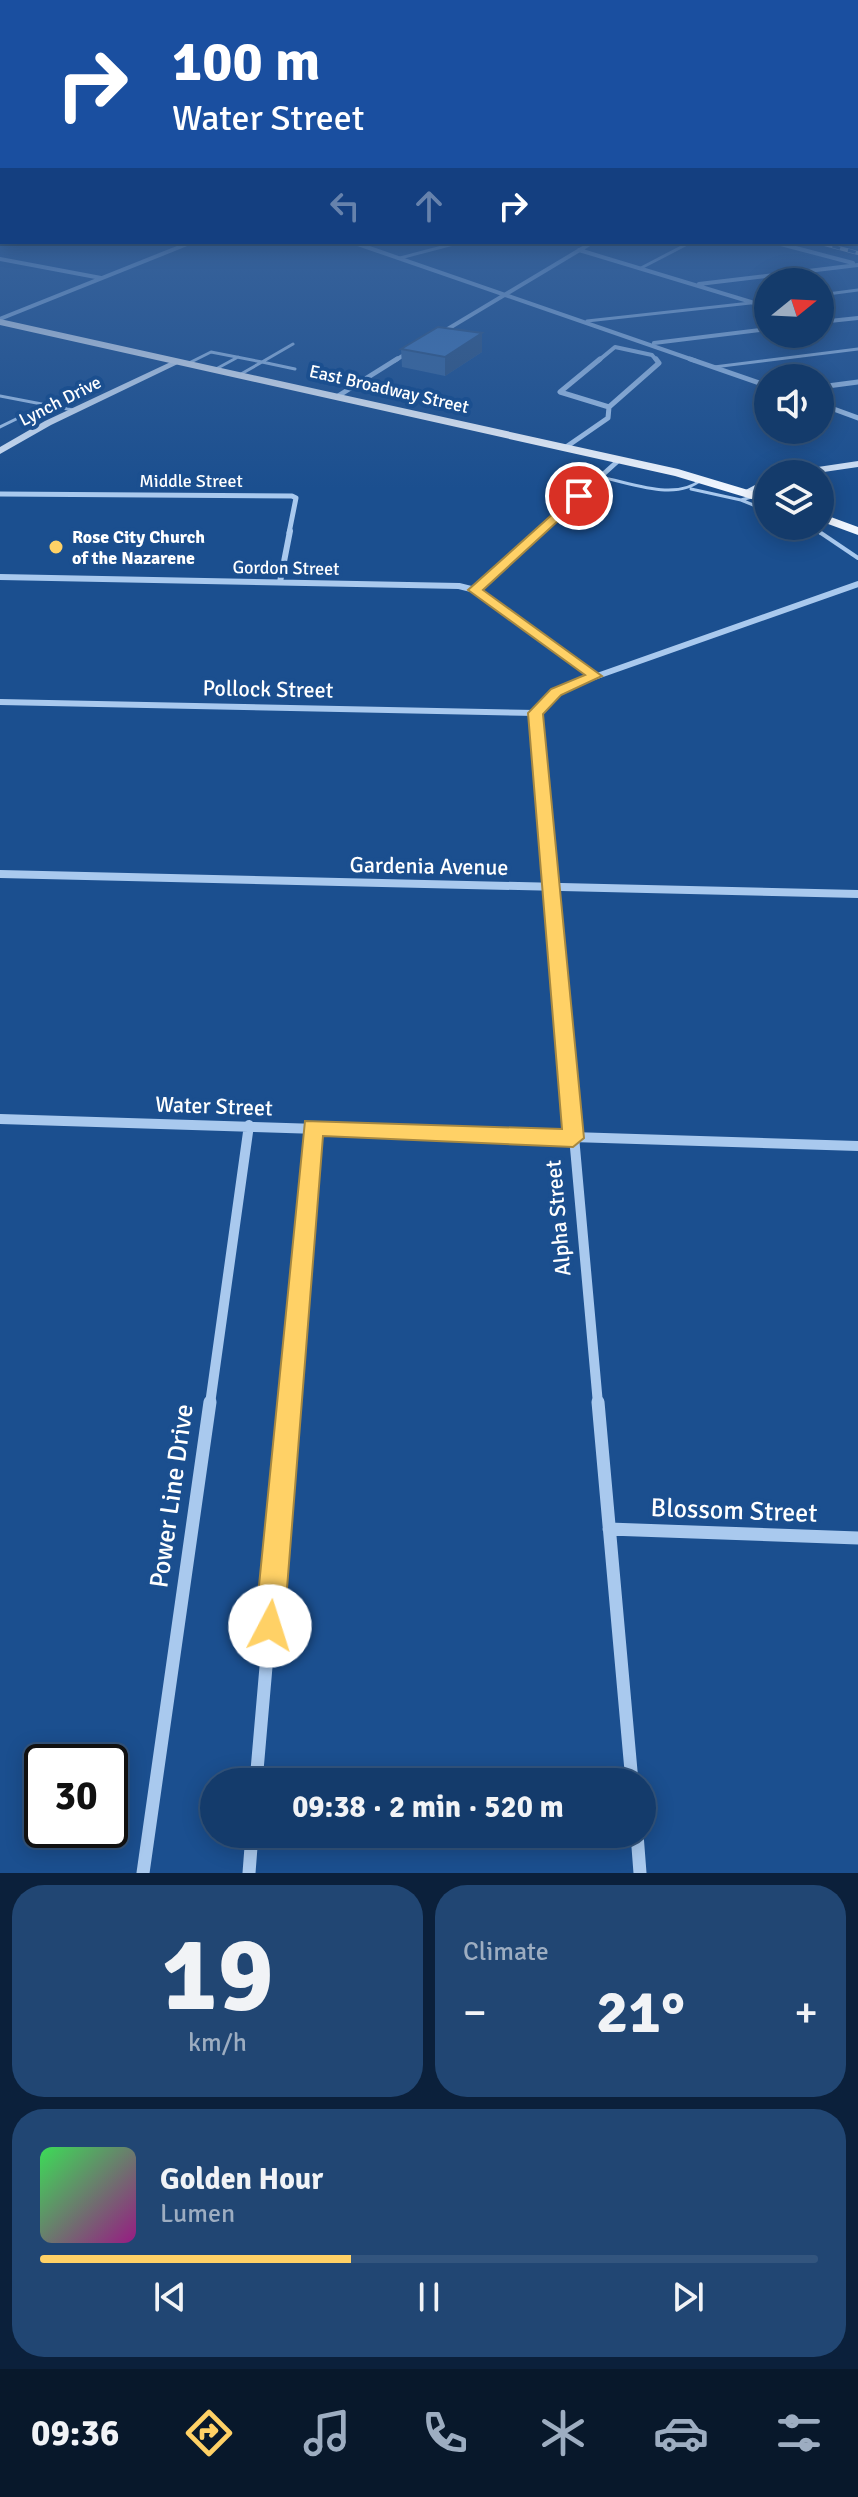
<!DOCTYPE html>
<html lang="en">
<head>
<meta charset="utf-8">
<style>
  :root { --surface:#143b6b; --page:#214673; --text:#f1f3f6; --muted:#9dadc1; --line:#33557e; --accent:#ffd166 }
  body { margin:0; font-family:Signika,sans-serif; background:var(--page); color:var(--text); height:100vh; display:flex; flex-direction:column; font-size:30px; white-space:nowrap }
  * { box-sizing:border-box; margin:0 }
  p { font-size:26px; color:var(--muted) }
  .icon { flex:none; width:44px; height:44px; fill:none; stroke:currentColor; stroke-width:2; stroke-linecap:round; stroke-linejoin:round }
  .map { position:relative; height:1873px; overflow:hidden }
  .panel { display:flex; flex-direction:column; gap:12px; padding:12px; background:#0b203b; flex:1 }
  .panel>* { flex:none }
  .banner { position:absolute; left:0px; top:0px; width:858px; height:244px; box-shadow:0 4px 20px #0003,0 0 0 2px var(--line); background:#1a4fa0; color:#fff; overflow:hidden }
  .needle { width:52px; rotate:72deg }
  .tools { position:absolute; left:754px; top:268px; display:grid; gap:16px }
  .tools a { display:grid; place-items:center; width:80px; height:80px; border-radius:50%; background:var(--surface); box-shadow:0 4px 20px #0003,0 0 0 2px var(--line); font-size:40px }
  .speed { position:absolute; left:24px; top:1744px; display:flex; gap:16px; font-size:40px; font-weight:700; text-align:center }
  .speed>* { display:grid; place-content:center; width:104px; height:104px; border-radius:50%; background:var(--surface); box-shadow:0 4px 20px #0003,0 0 0 2px var(--line); line-height:1 }
  .speed .limit { border:4px solid #111; border-radius:12px; background:#fff; color:#111 }
  .pin { position:absolute; display:grid; place-items:center; width:68px; height:68px; color:#fff; margin:-34px; border:4px solid #fff; border-radius:50%; box-shadow:0 2px 8px #0007 }
  .me { position:absolute; width:88px; margin:-44px; rotate:5deg; stroke-linejoin:round; filter:drop-shadow(0 0 6px #0008) }
  .turn { display:flex; align-items:center; gap:28px; height:168px; padding:0 40px; font-size:36px }
  .turn .icon { width:104px; height:104px; stroke-width:2.5 }
  .turn b { display:block; font-size:56px; line-height:68px }
  .lanes { display:flex; align-items:center; height:76px; padding:0 40px; background:#0003; justify-content:center; gap:40px; direction:ltr }
  .lanes .off { opacity:.35 }
  .big { font-size:60px; font-weight:700; line-height:1.1 }
  .panel .tile { flex:1; display:flex; flex-direction:column; justify-content:center; gap:12px; min-width:0; padding:0 28px; border-radius:32px; background:var(--page) }
  .panel .dial { align-items:center; gap:0 }
  .dial b { font-size:104px; line-height:1 }
  .song { display:flex; align-items:center; gap:24px }
  .cover { width:96px; height:96px; border-radius:12px; background:linear-gradient(135deg,hsl(130 70% 55%),hsl(310 70% 35%)) }
  .played { height:8px; border-radius:4px; background:linear-gradient(90deg,var(--accent) 40%,var(--line) 40%) }
  .keys { display:flex; justify-content:space-around; direction:ltr }
  .heat { display:flex; justify-content:space-between; align-items:center; font-size:44px; direction:ltr }
  .panel .tiles { flex:1; display:grid; gap:12px; grid-template-columns:1fr 1fr }
  .tile:last-child { grid-column:span 2 }
  .trip { position:absolute; left:200px; top:1768px; width:456px; height:80px; border-radius:40px; background:var(--surface); box-shadow:0 4px 20px #0003,0 0 0 2px var(--line); font-weight:700; line-height:80px; text-align:center }
  .tab-bar { display:flex; height:128px; justify-content:space-around; align-items:center; background:#08182b; color:var(--muted) }
  .tab-bar .icon { width:56px; height:56px }
  .tab-bar .current { color:var(--accent) }
  .tab-bar b { font-size:36px; color:var(--text) }
  .map>svg:first-child { display:block }
</style>
</head>
<body>
<div class="map">
<svg width="858" height="1873" viewBox="0 0 858 1873">
  <rect width="100%" height="100%" fill="#1b4f8f"/>
  <g fill="none" stroke-linecap="round" stroke-linejoin="round">
    <path stroke="#a9c9ee" stroke-width="3" d="M400 258 461 242
      M641 268 691 242
      M820 295 858 290
      M587 321 768 301
      M293 344 262 362 295 369
      M189 363 211 352 262 362 241 374
      M714 367 858 349
      M216 369 238 357
      M0 396 73 410
      M0 427 47 404
      M600 477C632 483 676 502 702 479
      M691 489 741 500 755 496
      M741 500 768 511
      M814 526 820 533"/>
    <path stroke="#a9c9ee" stroke-width="4" d="M818 531 858 558"/>
    <path stroke="#a9c9ee" stroke-width="4" d="M352 242 696 361
      M773 242 853 263
      M579 250 768 307
      M0 259 101 278
      M699 284 858 265
      M0 319 192 242
      M820 322 858 318
      M441 333 593 242
      M654 343 768 329
      M394 361 409 352
      M598 361 615 347 652 355 657 361"/>
    <path stroke="#a9c9ee" stroke-width="5" d="M600 359 560 392 609 407 659 363 656 359
      M690 359 768 386
      M820 387 858 382
      M338 396 397 359
      M820 404 858 418
      M566 447 608 418 609 407
      M0 494 292 496 296 498 289 533
      M538 533 619 460"/>
    <path stroke="#a9c9ee" stroke-width="6" d="M540 531 475 590 595 676
      M0 577 459 586 475 590
      M280 582 290 531
      M0 702 536 713
      M540 754 536 713 548 697 566 687 858 584"/>
    <path stroke="#a9c9ee" stroke-width="8" d="M539 752 565 1038
      M0 874 858 894"/>
    <path stroke="#a9c9ee" stroke-width="10" d="M565 1036 598 1404
      M0 1119 858 1146
      M210 1404 249 1125
      M289 1404 313 1127"/>
    <path stroke="#a9c9ee" stroke-width="13" d="M598 1402 632 1782
      M609 1529 858 1538
      M256 1782 289 1402
      M637 1834 640 1873
      M143 1873 210 1402
      M249 1873 252 1834"/>
    <path fill="#d6e6fa" fill-rule="evenodd" d="M177 359 184 361 51 425 0 454V447L45 421Z
      M858 461V467L810 474H786L791 471Z
      M768 478V485L749 495 740 493Z"/>
    <path fill="#f0f6ff" fill-rule="evenodd" d="M0 319 678 469 768 496V504L675 476 0 325Z
      M820 513 858 527V535L820 521Z"/>
    <g stroke="#fff" stroke-width="4">
      <path id="rail" d="M817 242 858 253"/>
    </g>
    <use href="#rail" stroke="#1b4f8f" stroke-width="3" stroke-dasharray="8" stroke-linecap="butt"/>
  </g>
  <path fill="#3a679d" d="M401 349 482 352 445 376 402 367Z"/>
  <path fill="#305480" d="M482 333V352L445 376V357Z"/>
  <path fill="#4478b7" stroke="#305480" stroke-width="2" d="M438 327 482 333 445 357 401 349Z"/>
  <linearGradient id="sky" x2="0" y2="1"><stop stop-color="#0f2b4f"/><stop offset="0.46" stop-color="#39639b"/><stop offset="1" stop-color="#39639b" stop-opacity="0"/></linearGradient>
  <rect width="858" height="489" fill="url(#sky)"/>
  <path fill="#ffd166" stroke="#a68842" stroke-width="2" d="M575 494 585 496 483 590 602 676 561 695 543 714 584 1138 573 1147 323 1136 284 1626 280 1636 270 1641 260 1636 255 1626 305 1121 562 1129 528 713 551 689 585 675 468 590Z"/>
  <circle fill="#ffd166" stroke="#1b4f8f" stroke-width="3" cx="56" cy="547" r="8"/>
  <g text-anchor="middle" dominant-baseline="central" stroke-width="8" stroke-linejoin="round" paint-order="stroke">
    <g font-size="18" fill="#fff" stroke="#1b4f8f">
      <text transform="translate(389 389) rotate(13)">East Broadway Street</text>
      <text transform="translate(60 401) rotate(-27)">Lynch Drive</text>
      <text x="191" y="481">Middle Street</text>
      <text transform="translate(286 568) rotate(1)">Gordon Street</text>
    </g>
    <g font-size="18" font-weight="bold" fill="#fff" stroke="#1b4f8f" text-anchor="start">
      <text x="72" y="537">Rose City Church<tspan x="72" dy="21">of the Nazarene</tspan></text>
    </g>
    <g font-size="22" fill="#fff" stroke="#1b4f8f">
      <text transform="translate(268 689) rotate(1)">Pollock Street</text>
      <text transform="translate(429 866) rotate(1)">Gardenia Avenue</text>
      <text transform="translate(214 1106) rotate(2)">Water Street</text>
      <text transform="translate(558 1218) rotate(-95)">Alpha Street</text>
    </g>
    <g font-size="26" fill="#fff" stroke="#1b4f8f">
      <text transform="translate(172 1496) rotate(-82)">Power Line Drive</text>
      <text transform="translate(734 1511) rotate(2)">Blossom Street</text>
    </g>
  </g>
</svg>
<div class="tools">
<a><svg class="needle" viewBox="-14 -14 28 28"><path d="M0-13l5 13h-10z" fill="#e53935"/><path d="M0 13l5-13h-10z" fill="#9dadc1"/></svg></a>
<a><svg class="icon" aria-label="sound" viewBox="0 0 24 24"><path d="M4 9h4l5-4v14l-5-4H4zM17 9q2 3 0 6"/></svg></a>
<a><svg class="icon" aria-label="layers" viewBox="0 0 24 24"><path d="M12 4l9 5-9 5-9-5zM3 14l9 5 9-5"/></svg></a>
</div>
<div class="speed"><div class="limit">30</div></div>
<div class="pin" style="left:579px;top:496px;background:#d93025"><svg class="icon" aria-label="arrive" viewBox="0 0 24 24"><path d="M6 21V4h12l-3 4 3 4H6"/></svg></div>
<svg class="me" style="left:270px;top:1626px" viewBox="-20 -20 40 40"><circle r="19" fill="#fff"/><path d="M0-13L10 11 0 6-10 11z" fill="#ffd166"/></svg>
<div class="trip">09:38 · 2 min · 520 m</div>
<div class="banner">
<div class="turn"><svg class="icon" aria-label="right" viewBox="0 0 24 24"><path d="M7 20v-9h11M14 6l5 5-5 5"/></svg><div><b>100 m</b>Water Street</div></div>
<div class="lanes"><svg class="icon off" aria-label="left" viewBox="0 0 24 24"><path d="M17 20v-9H6M10 6l-5 5 5 5"/></svg><svg class="icon off" aria-label="ahead" viewBox="0 0 24 24"><path d="M12 20V5M6 11l6-6 6 6"/></svg><svg class="icon" aria-label="right" viewBox="0 0 24 24"><path d="M7 20v-9h11M14 6l5 5-5 5"/></svg></div>
</div>
</div>
<section class="panel">
<div class="tiles">
<div class="tile dial"><b>19</b><p>km/h</p></div>
<div class="tile"><p>Climate</p>
<div class="heat"><a>−</a><b class="big">21°</b><a>+</a></div>
</div>
<div class="tile">
<div class="song"><i class="cover"></i><div><b>Golden Hour</b><p>Lumen</p></div></div>
<div class="played"></div>
<div class="keys"><svg class="icon" aria-label="previous" viewBox="0 0 24 24"><path d="M18 5L8 12l10 7zM5 5v14"/></svg><svg class="icon" aria-label="pause" viewBox="0 0 24 24"><path d="M8 5v14M16 5v14"/></svg><svg class="icon" aria-label="next" viewBox="0 0 24 24"><path d="M6 5l10 7-10 7zM19 5v14"/></svg></div>
</div>
</div>
</section>
<nav class="tab-bar">
<b>09:36</b>
<svg class="icon current" aria-label="directions" viewBox="0 0 24 24"><path d="M12 3l9 9-9 9-9-9zM9 14v-3h6M13 9l2 2-2 2"/></svg>
<svg class="icon" aria-label="music" viewBox="0 0 24 24"><path d="M9 18V5l10-2v13"/><circle cx="6" cy="18" r="3"/><circle cx="16" cy="16" r="3"/></svg>
<svg class="icon" aria-label="phone" viewBox="0 0 24 24"><path d="M5 4h4l2 5-3 2q2 4 5 5l2-3 5 2v4C11 20 4 13 5 4z"/></svg>
<svg class="icon" aria-label="climate" viewBox="0 0 24 24"><path d="M12 3v18M4 7l16 10M4 17L20 7"/></svg>
<svg class="icon" aria-label="car" viewBox="0 0 24 24"><path d="M5 17H2v-5l4-1 3-4h7l3 4 3 1v5h-3M9 17h6M6 11h13"/><circle cx="7" cy="17" r="2"/><circle cx="17" cy="17" r="2"/></svg>
<svg class="icon" aria-label="filters" viewBox="0 0 24 24"><path d="M4 7h16M4 17h16"/><circle cx="9" cy="7" r="2"/><circle cx="15" cy="17" r="2"/></svg>
</nav>
</body>
</html>
